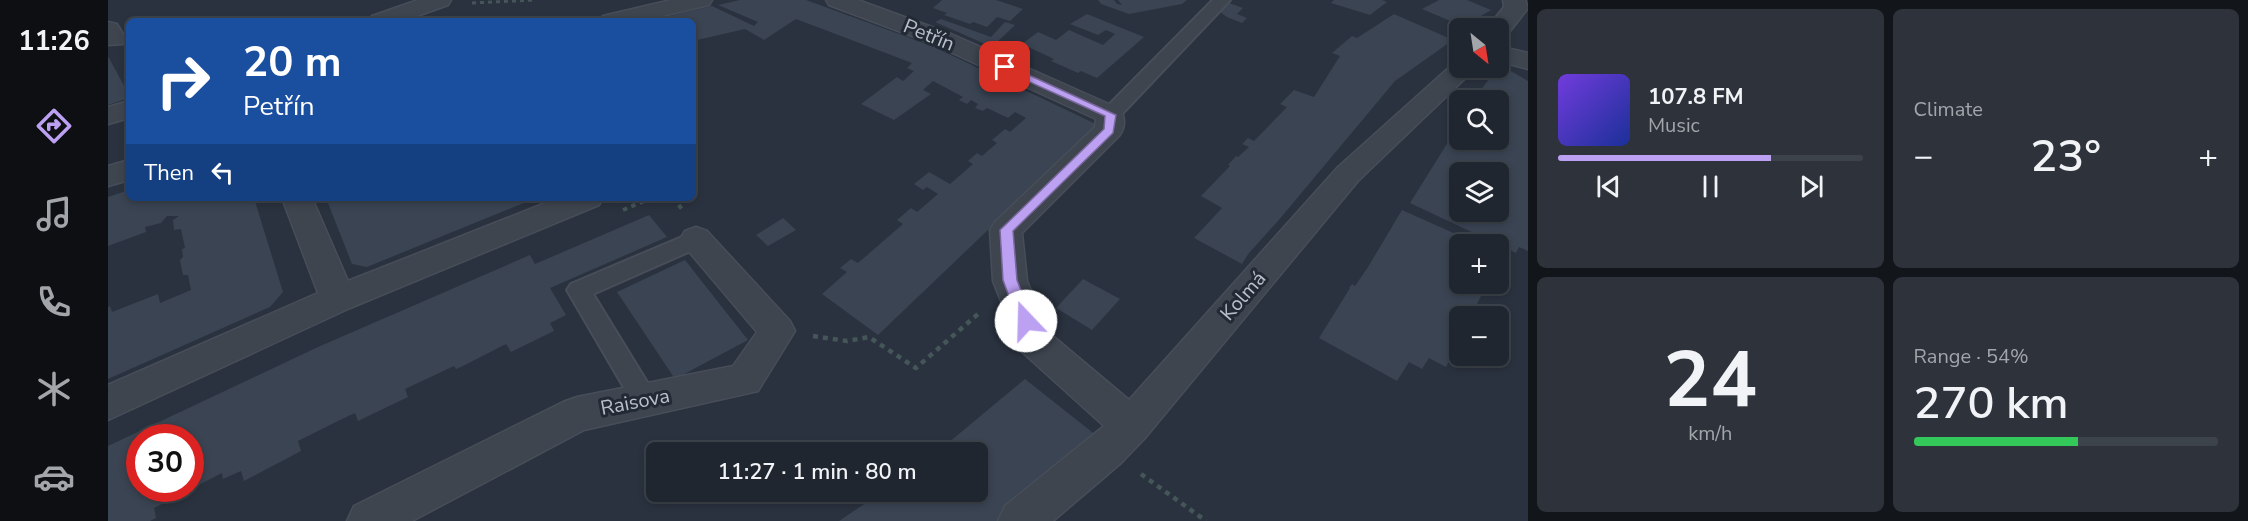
<!DOCTYPE html>
<html lang="en">
<head>
<meta charset="utf-8">
<style>
  :root { --surface:#20262f; --page:#2d323b; --text:#f1f3f6; --muted:#a2a5aa; --line:#3d434b; --accent:#bca0f2 }
  body { margin:0; font-family:"Nunito Sans",sans-serif; background:var(--page); color:var(--text); height:100vh; display:flex; flex-direction:column; font-size:22px; white-space:nowrap }
  * { box-sizing:border-box; margin:0 }
  p { font-size:20px; color:var(--muted) }
  .icon { flex:none; width:33px; height:33px; fill:none; stroke:currentColor; stroke-width:2; stroke-linecap:round; stroke-linejoin:round }
  .map { position:relative; flex:1; overflow:hidden }
  .drawer { display:flex; flex-direction:column; gap:9px; padding:9px; background:#12151a; width:720px }
  .drawer>* { flex:none }
  .banner { position:absolute; left:18px; top:18px; width:570px; height:183px; border-radius:9px; box-shadow:0 3px 9px #0003,0 0 0 2px var(--line); background:#1a4fa0; color:#fff; overflow:hidden }
  .needle { width:39px; rotate:150deg }
  .tools { position:absolute; left:1341px; top:18px; display:grid; gap:12px }
  .tools a { display:grid; place-items:center; width:60px; height:60px; border-radius:9px; background:var(--surface); box-shadow:0 3px 9px #0003,0 0 0 2px var(--line); font-size:30px }
  .speed { position:absolute; left:18px; top:424px; display:flex; gap:12px; font-size:30px; font-weight:700; text-align:center }
  .speed>* { display:grid; place-content:center; width:78px; height:78px; border-radius:50%; background:var(--surface); box-shadow:0 3px 9px #0003,0 0 0 2px var(--line); line-height:1 }
  .speed .limit { border:9px solid #d22; background:#fff; color:#111 }
  .pin { position:absolute; display:grid; place-items:center; width:51px; height:51px; color:#fff; margin:-26px; border-radius:12px; box-shadow:0 3px 9px #0006 }
  .me { position:absolute; width:66px; margin:-33px; rotate:339deg; stroke-linejoin:round; filter:drop-shadow(0 0 4px #0008) }
  .turn { display:flex; align-items:center; gap:21px; height:126px; padding:0 18px; font-size:27px }
  .turn .icon { width:78px; height:78px; stroke-width:2.5 }
  .turn b { display:block; font-size:42px; line-height:51px }
  .then { display:flex; align-items:center; height:57px; padding:0 18px; background:#0003; gap:12px; font-size:22px }
  .big { font-size:45px; font-weight:600; line-height:1.1 }
  .drawer .tile { flex:1; display:flex; flex-direction:column; justify-content:center; gap:9px; min-width:0; padding:0 21px; border-radius:9px; background:var(--page) }
  .drawer .dial { align-items:center; gap:0 }
  .dial b { font-size:78px; line-height:1 }
  .song { display:flex; align-items:center; gap:18px }
  .cover { width:72px; height:72px; border-radius:9px; background:linear-gradient(135deg,hsl(260 70% 55%),hsl(230 70% 35%)) }
  .played { height:6px; border-radius:3px; background:linear-gradient(90deg,var(--accent) 70%,var(--line) 70%) }
  .keys { display:flex; justify-content:space-around; direction:ltr }
  .heat { display:flex; justify-content:space-between; align-items:center; font-size:33px; direction:ltr }
  .charge { height:9px; border-radius:4px; background:linear-gradient(90deg,#34c759 54%,var(--line) 0) }
  .drawer .tiles { flex:1; display:grid; gap:9px; grid-template-columns:repeat(2,1fr) }
  .trip { position:absolute; left:538px; top:442px; width:342px; height:60px; border-radius:9px; background:var(--surface); box-shadow:0 3px 9px #0003,0 0 0 2px var(--line); font-weight:600; line-height:60px; text-align:center }
  main { display:flex; flex:1; min-height:0 }
  .tabs { display:flex; flex-direction:column; width:108px; justify-content:space-around; align-items:center; background:#0d0f13; color:var(--muted) }
  .tabs .icon { width:42px; height:42px }
  .tabs .selected { color:var(--accent) }
  .tabs b { font-size:27px; color:var(--text) }
  .map>svg:first-child { display:block }
</style>
</head>
<body>
<main>
<nav class="tabs">
<b>11:26</b>
<svg class="icon selected" aria-label="directions" viewBox="0 0 24 24"><path d="M12 3l9 9-9 9-9-9zM9 14v-3h6M13 9l2 2-2 2"/></svg>
<svg class="icon" aria-label="music" viewBox="0 0 24 24"><path d="M9 18V5l10-2v13"/><circle cx="6" cy="18" r="3"/><circle cx="16" cy="16" r="3"/></svg>
<svg class="icon" aria-label="phone" viewBox="0 0 24 24"><path d="M5 4h4l2 5-3 2q2 4 5 5l2-3 5 2v4C11 20 4 13 5 4z"/></svg>
<svg class="icon" aria-label="climate" viewBox="0 0 24 24"><path d="M12 3v18M4 7l16 10M4 17L20 7"/></svg>
<svg class="icon" aria-label="car" viewBox="0 0 24 24"><path d="M5 17H2v-5l4-1 3-4h7l3 4 3 1v5h-3M9 17h6M6 11h13"/><circle cx="7" cy="17" r="2"/><circle cx="17" cy="17" r="2"/></svg>
</nav>
<div class="map">
<svg width="1420" height="521" viewBox="0 0 1420 521">
  <rect width="100%" height="100%" fill="#2a323f"/>
  <path fill="#3a4453" fill-rule="evenodd" d="M632 0H698L824 46 990 125 770 335 714 294 739 272 732 268 743 259 750 263 795 224 789 220 803 208 809 212 830 194 819 187 815 190 806 184 821 172 842 184 865 164 860 161 869 153 874 156 889 143 884 140 897 129 902 132 918 118 907 112 900 118 879 108 875 111 867 108 870 104 863 100 859 104 851 100 855 97 825 81 815 90 823 94 786 120 753 104 789 77 795 81 806 71 799 68 804 63 688 19 656 40 637 29 585 41V21H541L604 6 646 26 650 22 610 5Z
    M834 0H888L915 9 902 21 889 17 879 27 865 22 862 24 836 15 839 13 825 8Z
    M990 0H1006L1009 4 1014 5 1010 0H1079L1074 4 1021 14 993 4Z
    M1226 0H1274L1279 2 1262 15 1223 3Z
    M1331 0H1359L1383 10 1373 16 1380 19 1359 28 1314 9Z
    M1121 3 1135 8 1129 14 1139 18 1134 23 1119 17 1112 12Z
    M979 14 1036 37 989 78 973 71 970 73 943 61 946 59 914 44 930 32 948 40 961 30 995 45 1007 34 998 30 990 35 962 24Z
    M1286 14 1345 40 1287 81 1170 221 1141 253 1134 264 1086 238 1114 208 1093 196 1122 166 1120 165 1128 156 1130 157 1141 147 1134 144 1140 138 1146 141 1150 137 1179 107 1172 104 1186 90 1206 97 1232 56 1224 53 1244 36 1249 38Z
    M833 19 883 37 897 22 907 25 884 47 827 22Z
    M0 56 21 95V98L0 105Z
    M1388 69 1401 70 1420 81V251L1411 247 1408 253 1302 203 1352 123V140H1390V100H1366ZM1352 172H1390V212H1352Z
    M21 190V198H146L175 292 162 307 0 379V307L2 306 4 312 50 294 52 303 83 290 80 275H75L72 260 75 257 74 249 77 248 73 229 66 230 65 220 71 216H59L53 223 37 227 38 232 0 246V197Z
    M218 198H428L259 267 244 264Z
    M1294 210 1370 244H1352V284H1379L1363 316H1352V339L1338 367 1321 358 1314 369 1301 362 1289 381 1211 338 1242 288H1241L1244 284 1247 286 1260 267Z
    M541 215 559 237 442 288 458 315 442 323 446 331 403 352 398 344 353 367 348 369 346 366 297 389 300 397 250 421 247 413 232 420 190 441 193 451 136 481 133 471 115 479 114 473 46 508 48 518 42 521H0V446L210 347 422 255 427 264ZM32 438H82V489H32Z
    M675 218 688 230 660 246 648 235Z
    M577 260 640 340 567 379 509 292Z
    M975 279 1012 299 984 330 948 308Z
    M917 379 989 436 898 521H731L774 492H870V453H828Z"/>
  <g fill="none" stroke-linecap="round" stroke-linejoin="round">
    <g stroke="#474e59" stroke-width="4">
      <path id="service" d="M1105 0H1122L1009 119H995L993 115 995 111Z
        M588 231 596 233 599 239 596 245 485 294 550 400 546 408 537 411 528 408 459 290 463 284Z"/>
    </g>
    <g stroke="#474e59" stroke-width="3">
      <path id="minor" d="M310 0H343L340 5 295 21H260L264 16Z
        M563 0H604L601 5 533 21H491L495 16Z
        M718 0H750L843 34 1012 109C1018 118 1017 128 1011 136L914 233 919 281 940 332 1021 400 1230 167 1346 63 1352 61V68H1368L1250 181 1037 438 1013 463 945 521H890L897 506 996 426 913 351 885 281 882 230 887 222 987 127 988 119 825 44 721 5Z
        M1395 0H1417L1420 8 1399 35 1390 37V28H1379L1396 7Z
        M0 22 9 24 18 39 15 44 0 45Z
        M1390 46 1420 53V69L1390 61Z
        M21 101V118L0 124V107Z
        M21 160V180L0 186V166Z
        M174 198H204L240 281 450 198H495L491 205 242 308 0 420V385L210 293Z
        M588 227 599 231 682 321 687 331 650 391 476 430 304 521H239L246 506 455 402 469 397 625 366 649 332 577 247 572 239 577 231Z"/>
    </g>
    <path stroke="#455658" stroke-width="3" stroke-dasharray="4 4" stroke-linecap="butt" d="M364 3 427 0
      M17 64 21 73"/>
    <path stroke="#455658" stroke-width="4" stroke-dasharray="4.5 4.5" stroke-linecap="butt" d="M565 198 574 209
      M515 210 543 198"/>
    <path stroke="#455658" stroke-width="4.5" stroke-dasharray="5 5" stroke-linecap="butt" d="M705 336 739 341 761 337 808 368 870 314 869 310
      M1033 474 1098 521"/>
    <use href="#service" fill="#3e454f" fill-rule="evenodd"/>
    <use href="#minor" fill="#3e454f" fill-rule="evenodd"/>
  </g>
  <path fill="#bca0f2" stroke="#7a689d" stroke-width="1.5" d="M897 64 1008 115 1005 133 905 231 909 280 925 321 923 325H913L910 321 895 280 892 230 996 129 997 116 893 69 892 67Z"/>
  <g text-anchor="middle" dominant-baseline="central" stroke-width="6" stroke-linejoin="round" paint-order="stroke">
    <g font-size="20" fill="#bac0ca" stroke="#222a35">
      <text transform="translate(821 35) rotate(22)">Petřín</text>
      <text transform="translate(1135 296) rotate(-49)">Kolmá</text>
      <text transform="translate(527 402) rotate(-11)">Raisova</text>
    </g>
  </g>
</svg>
<div class="tools">
<a><svg class="needle" viewBox="-14 -14 28 28"><path d="M0-13l5 13h-10z" fill="#e53935"/><path d="M0 13l5-13h-10z" fill="#a2a5aa"/></svg></a>
<a><svg class="icon" aria-label="search" viewBox="0 0 24 24"><circle cx="10" cy="10" r="6"/><path d="M15 15l6 6"/></svg></a>
<a><svg class="icon" aria-label="layers" viewBox="0 0 24 24"><path d="M12 4l9 5-9 5-9-5zM3 14l9 5 9-5"/></svg></a>
<a>+</a>
<a>−</a>
</div>
<div class="speed"><div class="limit">30</div></div>
<div class="pin" style="left:897px;top:67px;background:#d93025"><svg class="icon" aria-label="arrive" viewBox="0 0 24 24"><path d="M6 21V4h12l-3 4 3 4H6"/></svg></div>
<svg class="me" style="left:918px;top:321px" viewBox="-20 -20 40 40"><circle r="19" fill="#fff"/><path d="M0-13L10 11 0 6-10 11z" fill="#bca0f2"/></svg>
<div class="trip">11:27 · 1 min · 80 m</div>
<div class="banner">
<div class="turn"><svg class="icon" aria-label="right" viewBox="0 0 24 24"><path d="M7 20v-9h11M14 6l5 5-5 5"/></svg><div><b>20 m</b>Petřín</div></div>
<div class="then">Then<svg class="icon" aria-label="left" viewBox="0 0 24 24"><path d="M17 20v-9H6M10 6l-5 5 5 5"/></svg></div>
</div>
</div>
<section class="drawer">
<div class="tiles">
<div class="tile">
<div class="song"><i class="cover"></i><div><b>107.8 FM</b><p>Music</p></div></div>
<div class="played"></div>
<div class="keys"><svg class="icon" aria-label="previous" viewBox="0 0 24 24"><path d="M18 5L8 12l10 7zM5 5v14"/></svg><svg class="icon" aria-label="pause" viewBox="0 0 24 24"><path d="M8 5v14M16 5v14"/></svg><svg class="icon" aria-label="next" viewBox="0 0 24 24"><path d="M6 5l10 7-10 7zM19 5v14"/></svg></div>
</div>
<div class="tile"><p>Climate</p>
<div class="heat"><a>−</a><b class="big">23°</b><a>+</a></div>
</div>
<div class="tile dial"><b>24</b><p>km/h</p></div>
<div class="tile"><p>Range · 54%</p><b class="big">270 km</b><div class="charge"></div></div>
</div>
</section>
</main>
</body>
</html>
